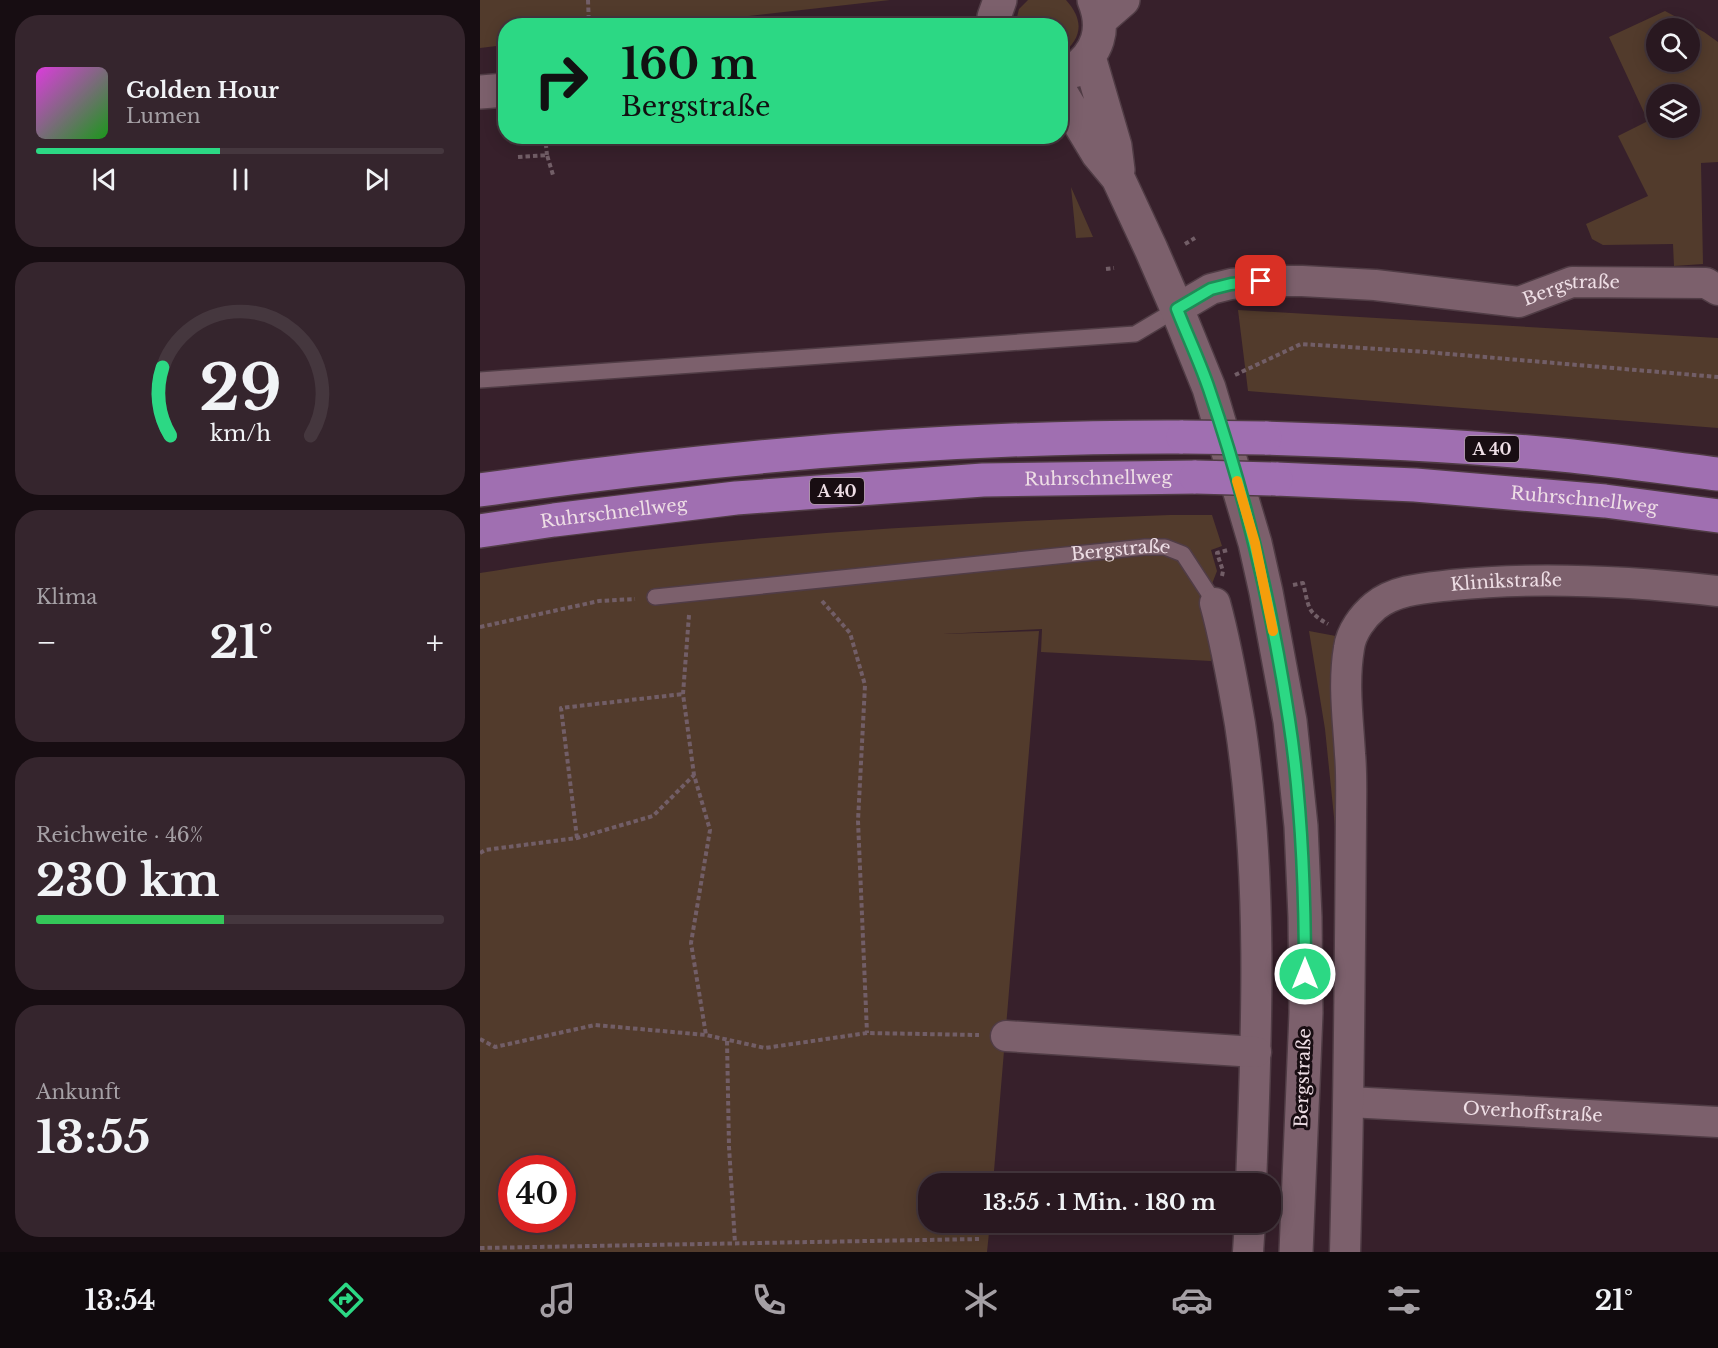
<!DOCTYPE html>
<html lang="de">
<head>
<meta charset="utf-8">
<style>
  :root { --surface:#291820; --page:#35252d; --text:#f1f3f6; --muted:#a5a0a5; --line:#45373e; --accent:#2cd884 }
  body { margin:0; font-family:"Libre Baskerville",serif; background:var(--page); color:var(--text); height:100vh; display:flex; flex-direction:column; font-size:22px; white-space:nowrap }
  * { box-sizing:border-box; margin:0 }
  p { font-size:20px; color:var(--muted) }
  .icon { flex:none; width:33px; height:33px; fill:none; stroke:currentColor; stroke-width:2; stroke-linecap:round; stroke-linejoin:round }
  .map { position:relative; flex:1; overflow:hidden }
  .drawer { display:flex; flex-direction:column; gap:15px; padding:15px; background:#170d12; width:480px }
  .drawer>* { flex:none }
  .banner { position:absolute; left:18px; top:18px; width:570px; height:126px; border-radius:24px; box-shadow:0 3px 15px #0003,0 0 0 2px var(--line); background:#2cd884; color:#111; overflow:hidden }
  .fabs { position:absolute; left:1166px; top:18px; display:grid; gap:12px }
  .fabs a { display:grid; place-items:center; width:54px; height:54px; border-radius:50%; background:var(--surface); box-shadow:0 3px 15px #0003,0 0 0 2px var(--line); font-size:30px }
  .speed { position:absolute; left:18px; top:1155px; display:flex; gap:12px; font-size:30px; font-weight:700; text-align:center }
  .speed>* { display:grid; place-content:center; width:78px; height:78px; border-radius:50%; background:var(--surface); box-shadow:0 3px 15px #0003,0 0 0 2px var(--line); line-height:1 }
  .speed .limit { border:9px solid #d22; background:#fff; color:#111 }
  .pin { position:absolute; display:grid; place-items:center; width:51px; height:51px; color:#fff; margin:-26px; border-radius:12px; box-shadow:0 3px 9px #0006 }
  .me { position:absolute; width:66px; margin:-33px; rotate:0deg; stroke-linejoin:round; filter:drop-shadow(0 0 4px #0008) }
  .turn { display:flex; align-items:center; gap:21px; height:126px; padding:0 24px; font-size:27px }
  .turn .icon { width:78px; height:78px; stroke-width:2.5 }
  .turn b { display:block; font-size:42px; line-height:51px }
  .big { font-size:45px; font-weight:700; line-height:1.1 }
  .drawer .card { flex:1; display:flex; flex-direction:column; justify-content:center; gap:9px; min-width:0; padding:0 21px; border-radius:24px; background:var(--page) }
  .drawer .dial { align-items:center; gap:0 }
  .dial svg { height:156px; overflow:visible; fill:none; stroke:var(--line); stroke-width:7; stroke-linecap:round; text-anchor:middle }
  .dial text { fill:var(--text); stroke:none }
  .song { display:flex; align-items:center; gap:18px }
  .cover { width:72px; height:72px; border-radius:9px; background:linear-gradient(135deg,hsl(300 70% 55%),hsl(120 70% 35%)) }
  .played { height:6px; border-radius:3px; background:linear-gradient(90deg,var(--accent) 45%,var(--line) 45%) }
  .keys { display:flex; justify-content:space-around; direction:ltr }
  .heat { display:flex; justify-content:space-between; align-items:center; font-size:33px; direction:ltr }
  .charge { height:9px; border-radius:4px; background:linear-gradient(90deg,#34c759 46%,var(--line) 0) }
  .trip { position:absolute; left:438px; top:1173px; width:363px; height:60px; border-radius:24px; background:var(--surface); box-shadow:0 3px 15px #0003,0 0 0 2px var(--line); font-weight:700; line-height:60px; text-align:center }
  .menu { display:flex; height:96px; justify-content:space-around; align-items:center; background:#100a0d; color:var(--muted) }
  .menu .icon { width:42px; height:42px }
  .menu .current { color:var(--accent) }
  .menu b { font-size:27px; color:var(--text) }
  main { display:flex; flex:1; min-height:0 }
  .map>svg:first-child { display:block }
</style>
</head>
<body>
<main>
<section class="drawer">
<div class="card">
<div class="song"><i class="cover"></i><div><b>Golden Hour</b><p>Lumen</p></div></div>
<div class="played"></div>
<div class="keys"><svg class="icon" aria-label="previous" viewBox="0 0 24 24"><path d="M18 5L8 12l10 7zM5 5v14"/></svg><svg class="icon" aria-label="pause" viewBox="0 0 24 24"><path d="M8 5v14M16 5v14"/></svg><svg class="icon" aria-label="next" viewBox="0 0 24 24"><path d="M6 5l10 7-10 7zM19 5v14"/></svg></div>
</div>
<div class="card dial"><svg viewBox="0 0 100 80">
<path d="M14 69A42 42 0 1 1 86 69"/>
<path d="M14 69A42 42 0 0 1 10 34" stroke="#2cd884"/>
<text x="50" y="56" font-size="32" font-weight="700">29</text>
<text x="50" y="72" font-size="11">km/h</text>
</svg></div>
<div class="card"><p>Klima</p>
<div class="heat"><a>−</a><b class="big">21°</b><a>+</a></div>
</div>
<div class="card"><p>Reichweite · 46%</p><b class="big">230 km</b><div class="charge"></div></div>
<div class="card"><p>Ankunft</p><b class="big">13:55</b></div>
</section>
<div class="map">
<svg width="1238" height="1252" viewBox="0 0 1238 1252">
  <rect width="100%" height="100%" fill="#37202b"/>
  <path fill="#523b2c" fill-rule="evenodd" d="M0 0H410L190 25 26 26 25 45 0 48Z
    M548 0H586C604 20 603 38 581 55L580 26 535 25 539 9Z
    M1185 11 1224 32 1238 42V162L1221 163 1223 264 1194 266 1193 244 1123 245 1112 239 1106 224 1168 196 1138 136 1168 121 1129 37ZM1176 28H1209V62H1176ZM1176 94H1209V128H1176Z
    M591 187 613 237 596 238Z
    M758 310 1238 338V428L768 391Z
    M690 515H732L742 546 731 550 737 571 730 589 731 661 561 652 562 629 463 634 559 631 513 1183 448 1184V1222L510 1223 507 1252H0V573C228 535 460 524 690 515ZM32 1168H82V1220H32Z
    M829 631 861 637 858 856 845 729Z"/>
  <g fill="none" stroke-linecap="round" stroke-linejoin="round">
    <g stroke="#503c45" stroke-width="18">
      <g id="service">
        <path d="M0 380 655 334 697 309"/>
        <path id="s1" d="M175 597 665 547H685L703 554 735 603"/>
      </g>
    </g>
    <g stroke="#503c45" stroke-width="33">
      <g id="minor">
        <path id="s2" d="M697 309 731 289 751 284 781 281H822L895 285 1039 302 1092 282 1226 283 1238 290"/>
        <path d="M735 603C746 643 753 683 760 724 783 876 777 1030 771 1184"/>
        <path d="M526 1036 776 1052"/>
        <path id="s3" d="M869 1102 1238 1122"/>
        <path d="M768 1252 770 1222"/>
        <path id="s4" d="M865 1252C869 1108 870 963 871 819 871 797 872 775 870 754 868 719 863 683 869 648 871 632 883 616 895 606 916 589 946 588 972 585 1060 576 1150 581 1238 591"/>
      </g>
    </g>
    <g stroke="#503c45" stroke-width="36">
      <path id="tertiary" d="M620 20 643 0
        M514 26V17L520 0
        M609 57 635 146 638 170
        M593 71C618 53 626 29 614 0
        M580 91 618 154 638 178 671 249 697 309 729 388 775 543 786 592 810 721 821 826 825 917 826 1013 816 1252
        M0 92 26 90"/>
    </g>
    <g stroke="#503c45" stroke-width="36">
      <g id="motorway">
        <path d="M785 438C888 441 990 446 1092 456 1141 461 1189 468 1238 474"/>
        <path id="s5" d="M796 479 935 485 1125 501 1238 516"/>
        <path d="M0 490C233 457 468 436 703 437"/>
        <path id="s6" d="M0 531 74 520 256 498 503 480 716 477"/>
      </g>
    </g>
    <path stroke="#725e67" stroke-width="4" stroke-dasharray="4.5 3" stroke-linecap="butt" d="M108 0 109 26
      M65 136 67 155
      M38 157 67 155 73 175
      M705 244 715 238
      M626 269 634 268
      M755 375 821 344 946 352 1238 377
      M742 576 743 571 737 553 748 550
      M813 585 823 583C829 606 826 612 848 624
      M342 601 370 633 385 685 378 821 387 1033
      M209 615 203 694 214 775 230 830 211 943 226 1035
      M0 627 119 601 155 599
      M97 838 81 708 203 694
      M0 853 5 850 97 838 173 816 214 775
      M0 1039 15 1047 115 1025 226 1035 285 1048 387 1033 499 1035
      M247 1041 249 1147 255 1243
      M0 1248 499 1239"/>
    <use href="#service" stroke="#7c606c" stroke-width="15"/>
    <use href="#minor" stroke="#7c606c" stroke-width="30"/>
    <use href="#tertiary" stroke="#7c606c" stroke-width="33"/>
    <use href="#motorway" stroke="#a06fb1" stroke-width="33"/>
    <g stroke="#503c45" stroke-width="36" stroke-linecap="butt">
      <path id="motorway-bridge" d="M703 437 785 438
        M716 477 796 479"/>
    </g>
    <use href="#motorway-bridge" stroke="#a06fb1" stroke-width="33"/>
  </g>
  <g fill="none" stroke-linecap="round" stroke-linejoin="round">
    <g stroke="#1d8c56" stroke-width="15">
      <path id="route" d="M781 281 751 284 731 289 697 309C707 335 720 362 729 389 766 497 792 608 809 720 822 804 825 890 825 974"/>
    </g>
    <use href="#route" stroke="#2cd884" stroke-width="10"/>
    <path stroke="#f59e0b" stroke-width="10" d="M757 481 775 543 793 631"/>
  </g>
  <g text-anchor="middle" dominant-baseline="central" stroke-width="6" stroke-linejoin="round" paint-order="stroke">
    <g fill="#180d12" stroke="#ae9fa6" stroke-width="1.5">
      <rect x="985" y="436" width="54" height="26" rx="4.5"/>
      <rect x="330" y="478" width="54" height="26" rx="4.5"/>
    </g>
    <g font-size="16" font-weight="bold" fill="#eedee5">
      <text x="1012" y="449">A 40</text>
      <text x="357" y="491">A 40</text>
    </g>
    <g font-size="18" fill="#eedee5" stroke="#180d12">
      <text stroke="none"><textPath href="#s2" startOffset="404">Bergstraße</textPath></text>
      <text stroke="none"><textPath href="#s6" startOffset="621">Ruhrschnellweg</textPath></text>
      <text stroke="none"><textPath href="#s5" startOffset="309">Ruhrschnellweg</textPath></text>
      <text stroke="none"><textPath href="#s6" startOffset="135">Ruhrschnellweg</textPath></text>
      <text stroke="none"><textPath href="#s1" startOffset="468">Bergstraße</textPath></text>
      <text stroke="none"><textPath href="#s4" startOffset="790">Klinikstraße</textPath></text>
      <text transform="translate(823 1078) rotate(-88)">Bergstraße</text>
      <text stroke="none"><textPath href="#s3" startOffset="184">Overhoffstraße</textPath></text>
    </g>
  </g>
</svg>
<div class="fabs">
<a><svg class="icon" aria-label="search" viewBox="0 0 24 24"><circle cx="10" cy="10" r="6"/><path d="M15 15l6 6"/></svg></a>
<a><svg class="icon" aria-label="layers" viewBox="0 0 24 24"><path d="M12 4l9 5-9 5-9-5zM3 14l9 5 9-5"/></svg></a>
</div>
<div class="speed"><div class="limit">40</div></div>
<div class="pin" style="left:781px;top:281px;background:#d93025"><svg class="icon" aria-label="arrive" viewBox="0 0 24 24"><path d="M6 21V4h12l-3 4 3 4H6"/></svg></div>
<svg class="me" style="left:825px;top:974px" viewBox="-20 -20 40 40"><circle r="17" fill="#2cd884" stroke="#fff" stroke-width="3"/><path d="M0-11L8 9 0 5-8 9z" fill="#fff"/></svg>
<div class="trip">13:55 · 1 Min. · 180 m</div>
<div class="banner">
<div class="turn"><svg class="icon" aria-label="right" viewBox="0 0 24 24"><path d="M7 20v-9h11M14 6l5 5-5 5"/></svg><div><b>160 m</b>Bergstraße</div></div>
</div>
</div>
</main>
<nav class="menu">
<b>13:54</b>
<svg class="icon current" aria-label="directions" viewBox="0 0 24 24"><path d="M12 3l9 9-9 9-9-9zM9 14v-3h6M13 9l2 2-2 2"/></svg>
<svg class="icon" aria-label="music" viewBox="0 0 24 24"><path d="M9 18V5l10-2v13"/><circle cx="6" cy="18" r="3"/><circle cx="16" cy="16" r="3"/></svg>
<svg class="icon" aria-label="phone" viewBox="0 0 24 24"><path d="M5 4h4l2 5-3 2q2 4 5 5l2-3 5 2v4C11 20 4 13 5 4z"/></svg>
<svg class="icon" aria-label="climate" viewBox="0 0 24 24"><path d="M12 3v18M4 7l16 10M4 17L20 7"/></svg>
<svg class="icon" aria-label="car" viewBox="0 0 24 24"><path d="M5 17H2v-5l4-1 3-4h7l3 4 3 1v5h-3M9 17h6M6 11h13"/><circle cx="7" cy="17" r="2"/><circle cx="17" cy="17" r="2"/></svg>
<svg class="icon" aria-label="filters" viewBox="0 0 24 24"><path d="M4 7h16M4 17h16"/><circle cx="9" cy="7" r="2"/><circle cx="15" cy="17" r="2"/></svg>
<b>21°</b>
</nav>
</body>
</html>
